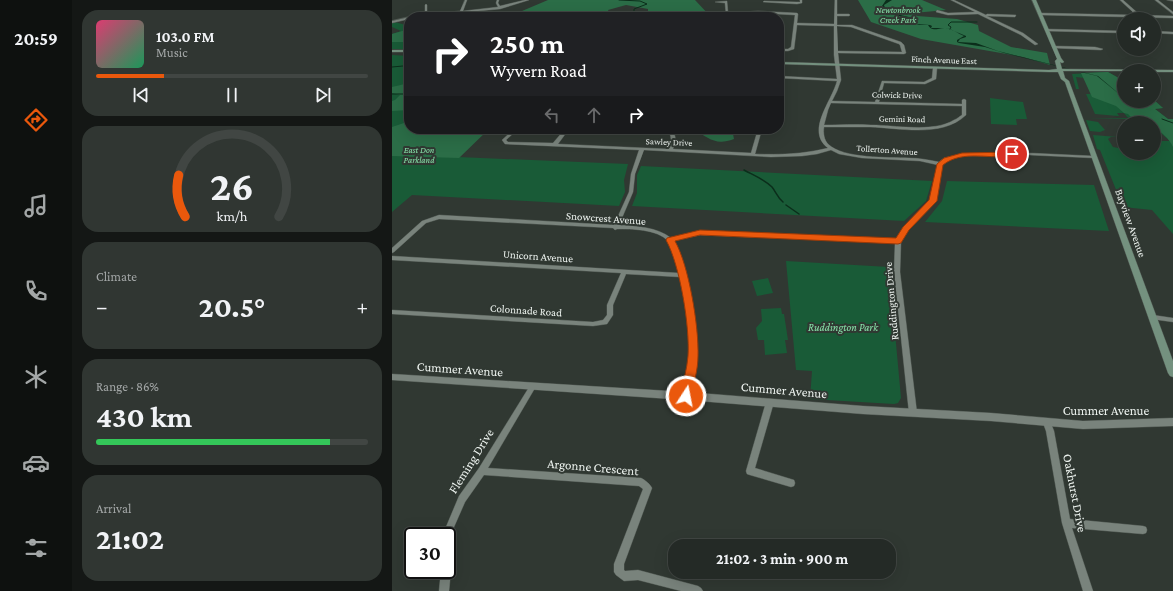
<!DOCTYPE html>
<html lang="en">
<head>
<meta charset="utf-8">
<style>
  :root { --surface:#242a26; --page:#303632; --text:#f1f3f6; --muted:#a3a7a7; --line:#414643; --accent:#ea580c }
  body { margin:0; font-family:"Crimson Pro",serif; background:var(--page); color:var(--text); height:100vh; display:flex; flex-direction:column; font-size:15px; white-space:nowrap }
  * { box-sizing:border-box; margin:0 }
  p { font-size:13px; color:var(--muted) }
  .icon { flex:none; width:22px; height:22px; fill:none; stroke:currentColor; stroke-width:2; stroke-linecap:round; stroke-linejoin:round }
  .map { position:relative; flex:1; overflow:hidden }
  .panel { display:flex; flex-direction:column; gap:10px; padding:10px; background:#141715; width:320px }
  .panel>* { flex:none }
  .top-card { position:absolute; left:12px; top:12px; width:380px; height:122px; border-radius:16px; box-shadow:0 4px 16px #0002,0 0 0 1px var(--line); background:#202124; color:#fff; overflow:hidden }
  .controls { position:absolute; left:725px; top:12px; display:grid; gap:8px }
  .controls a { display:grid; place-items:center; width:44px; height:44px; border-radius:50%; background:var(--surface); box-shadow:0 4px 16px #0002,0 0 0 1px var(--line); font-size:20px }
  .speed { position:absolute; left:12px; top:527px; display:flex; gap:8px; font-size:20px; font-weight:700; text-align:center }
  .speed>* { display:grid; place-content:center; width:52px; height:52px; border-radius:50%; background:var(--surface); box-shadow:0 4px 16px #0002,0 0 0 1px var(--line); line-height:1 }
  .speed .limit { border:2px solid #111; border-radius:6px; background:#fff; color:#111 }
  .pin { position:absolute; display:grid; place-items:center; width:34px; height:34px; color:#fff; margin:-17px; border:2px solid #fff; border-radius:50%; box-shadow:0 1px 4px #0007 }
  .me { position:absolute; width:44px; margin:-22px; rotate:11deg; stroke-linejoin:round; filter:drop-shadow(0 0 3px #0008) }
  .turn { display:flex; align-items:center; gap:14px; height:84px; padding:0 20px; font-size:18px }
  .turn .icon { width:52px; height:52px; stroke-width:2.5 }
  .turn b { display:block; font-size:28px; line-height:34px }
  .lanes { display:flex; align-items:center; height:38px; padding:0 20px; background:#0003; justify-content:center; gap:20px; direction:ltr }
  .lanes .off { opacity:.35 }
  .big { font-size:30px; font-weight:700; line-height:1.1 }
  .panel .tile { flex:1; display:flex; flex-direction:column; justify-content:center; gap:6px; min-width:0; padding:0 14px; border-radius:16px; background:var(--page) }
  .panel .dial { align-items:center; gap:0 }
  .dial svg { height:104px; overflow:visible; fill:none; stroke:var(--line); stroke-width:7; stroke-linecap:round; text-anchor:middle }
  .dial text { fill:var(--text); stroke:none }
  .song { display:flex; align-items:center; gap:12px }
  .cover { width:48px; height:48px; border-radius:6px; background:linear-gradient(135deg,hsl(340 70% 55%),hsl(150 70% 35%)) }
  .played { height:4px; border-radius:2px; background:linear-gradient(90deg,var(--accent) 25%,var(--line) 25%) }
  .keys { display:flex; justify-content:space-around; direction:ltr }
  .heat { display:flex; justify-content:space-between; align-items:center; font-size:22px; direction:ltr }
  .charge { height:6px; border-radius:3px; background:linear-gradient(90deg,#34c759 86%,var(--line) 0) }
  .trip { position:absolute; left:276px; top:539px; width:228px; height:40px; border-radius:16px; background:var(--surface); box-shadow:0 4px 16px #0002,0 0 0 1px var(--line); font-weight:700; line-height:40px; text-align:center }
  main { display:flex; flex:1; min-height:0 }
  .dock { display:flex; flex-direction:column; width:72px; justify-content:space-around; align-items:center; background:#0e110f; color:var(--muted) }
  .dock .icon { width:28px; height:28px }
  .dock .on { color:var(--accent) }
  .dock b { font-size:18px; color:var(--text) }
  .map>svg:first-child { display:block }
</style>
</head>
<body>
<main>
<nav class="dock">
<b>20:59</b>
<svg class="icon on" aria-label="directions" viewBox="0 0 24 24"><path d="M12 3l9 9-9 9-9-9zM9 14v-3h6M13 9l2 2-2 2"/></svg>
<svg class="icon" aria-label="music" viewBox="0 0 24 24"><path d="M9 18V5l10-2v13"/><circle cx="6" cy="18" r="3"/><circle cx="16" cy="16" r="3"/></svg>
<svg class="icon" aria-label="phone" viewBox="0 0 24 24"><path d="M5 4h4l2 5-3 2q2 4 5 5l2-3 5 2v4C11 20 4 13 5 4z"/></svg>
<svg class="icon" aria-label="climate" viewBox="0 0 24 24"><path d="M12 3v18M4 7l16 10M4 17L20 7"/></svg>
<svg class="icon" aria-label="car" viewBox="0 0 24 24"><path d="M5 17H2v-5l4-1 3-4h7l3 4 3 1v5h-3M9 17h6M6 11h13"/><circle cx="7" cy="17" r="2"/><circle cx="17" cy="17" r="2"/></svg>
<svg class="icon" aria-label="filters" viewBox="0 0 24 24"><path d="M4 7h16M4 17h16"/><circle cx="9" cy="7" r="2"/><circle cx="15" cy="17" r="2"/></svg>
</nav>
<section class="panel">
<div class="tile">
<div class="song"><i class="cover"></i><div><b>103.0 FM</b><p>Music</p></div></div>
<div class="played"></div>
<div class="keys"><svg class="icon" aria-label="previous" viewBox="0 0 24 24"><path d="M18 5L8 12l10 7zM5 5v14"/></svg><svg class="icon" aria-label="pause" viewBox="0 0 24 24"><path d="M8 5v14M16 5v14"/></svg><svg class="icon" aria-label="next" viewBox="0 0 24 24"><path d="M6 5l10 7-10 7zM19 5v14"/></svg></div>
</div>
<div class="tile dial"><svg viewBox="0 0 100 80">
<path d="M14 69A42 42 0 1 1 86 69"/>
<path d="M14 69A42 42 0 0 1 9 37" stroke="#ea580c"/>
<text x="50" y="56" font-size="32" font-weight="700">26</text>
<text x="50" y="72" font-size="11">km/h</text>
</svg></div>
<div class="tile"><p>Climate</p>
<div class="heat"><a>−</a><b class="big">20.5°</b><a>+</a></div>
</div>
<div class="tile"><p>Range · 86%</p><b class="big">430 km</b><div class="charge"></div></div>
<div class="tile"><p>Arrival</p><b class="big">21:02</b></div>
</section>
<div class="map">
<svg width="781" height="591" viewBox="0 0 781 591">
  <rect width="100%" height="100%" fill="#303832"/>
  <path fill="#195b37" d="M3 22 17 26V50L0 49V34L9 31 0 27V23Z
    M0 55 17 56V129H90L76 149 66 157 236 164 232 180 233 192 227 206 20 195 0 212Z
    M716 72 732 81V101L762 100 771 108 763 109 776 119H781V234L760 210 731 207 708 150 705 149 701 135 726 137H719L716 139 721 147 732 149V153H762V141H778L762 127V123L741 119 696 118H736L732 113H725L727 116H726L703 114 694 94H699L692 78 684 77 687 89H684L680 74Z
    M598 98 631 102 635 119H624L625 125 599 124Z
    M694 120 706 122 713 130 708 132 698 131Z
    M249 166 540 181 534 201 512 221 240 206 245 193V175Z
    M555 181 702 185 717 231 533 222 550 201Z
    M394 261 497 267 509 398 506 403 502 404 418 399 420 371 404 370Z
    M376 278 381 293 365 296 360 281Z
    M389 308 390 314H392L396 340H393L395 353 373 355 372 340H366L364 328 370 321 369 309Z"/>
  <path fill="#2b6d47" d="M156 0H303L319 17H252L256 13V9L234 5 216 10 219 17H96L130 11Z
    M466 0H530L554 10 522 13 525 16 565 19 586 25 587 31 619 47 655 53 658 65 631 57 529 39 479 22Z
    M17 29V42H0V34Z
    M716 72 732 81V101L762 100 771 108 763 109 776 119H781V147C777 138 770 133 762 127V123L741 119 736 114 732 113 724 106 700 97 689 73Z
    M17 83V110L0 111V101L3 100 8 95 0 93V87Z
    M17 118V129H97L67 158 0 156V127L12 123Z
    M301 129H340L342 139C323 146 317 138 301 129Z"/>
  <path fill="#0b2e1b" d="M494 0H500L492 5 493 8 499 11 500 13 521 18 520 21 524 24 538 25 540 26 539 28H555L574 36V37L568 39 566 42 584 43 606 51 706 76 732 98 705 76 612 53 593 47 567 43 565 42V40L572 36C567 34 558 28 554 28 547 27 540 33 536 25H527L518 22V19L500 14 490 6Z"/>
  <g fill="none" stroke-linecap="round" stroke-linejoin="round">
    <path stroke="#0b2e1b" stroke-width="1" d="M227 0 248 1 255 4 242 9V12L233 17
      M192 12 193 14 207 15 201 16
      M183 14 192 17
      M558 29 559 27 556 25 559 22H585
      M0 67 11 66 17 68
      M0 94H17
      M770 119 781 123
      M36 129 42 132H51
      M327 129 330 131"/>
    <path stroke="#0b2e1b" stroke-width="1.5" d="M352 170C361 175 372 179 380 187 384 192 385 197 391 202
      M394 205 407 214"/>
    <g stroke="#4f5751" stroke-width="1">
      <path id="minor" d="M73 0H75L71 11 106 7 104 3 105 0H107L106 3 108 6 133 0H137L108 9 20 17 33 14V5L34 4 35 5V14L68 11Z
        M408 0H410V3L405 4 371 2 372 1 405 2H408Z
        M443 0H445V14H457L458 15 457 16H445V25H460L509 42 512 45 514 53 512 54 446 53 449 80 445 91 440 101 483 102 490 81 532 82 540 78 541 68 543 67 545 68 544 79 533 84 492 83 487 102 570 104V100L572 99 574 100V115C550 138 508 128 478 127 463 127 447 127 432 127 431 133 432 140 436 144 451 159 497 157 517 158 527 158 537 160 547 162L552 158 570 154 637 153 702 156 704 157 702 158 637 155 570 156 556 160 550 164 543 201 516 229 509 241 508 272 525 413 524 415 521 416 518 415 517 413 502 272 503 243 308 235 281 241C295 263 298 295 301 320 303 332 305 345 304 357 304 370 300 383 298 396L297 398 294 399 291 398 290 396C293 383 297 370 298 357 299 330 293 302 288 277L234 274 221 305V315L215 324 201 326 0 314V310L201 322 211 320 215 315V305L229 273 0 260V256L287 273C285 263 283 249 276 241 265 229 239 229 225 229L223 230 221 228 47 219 34 223 2 252 0 253V248L30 221 47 215 222 225 237 192 239 174 247 150 113 144 110 140 122 129H126L114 140 116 142 161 143 173 129H177L166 144 276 149C280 141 280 136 275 129H279C285 136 284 141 281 149L359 153 366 129H370L363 154C388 155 412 154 436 148 413 131 440 101 445 81L387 78V76L445 79 442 55V26L405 25 402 49 396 51H387V49H396L399 47 403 15 366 13 335 15 334 14 333 3 323 2 335 1 336 13 366 11 405 13 406 14 405 23 442 24ZM445 26 459 27 507 44 508 45 510 52 446 51ZM439 103 570 106V115C568 116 565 119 562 120 541 133 503 125 479 125 463 124 448 125 432 125L436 110ZM252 150 379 157 410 156 425 154 439 150 447 154 470 158 528 161 546 165 539 201 512 227 504 239 308 231 279 238C265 227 244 226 227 225L241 192 243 174Z
        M559 0H562L594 15 595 14 624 15 623 17 595 16 631 33 646 44 643 45 629 35 586 14 556 15 544 12 545 10 556 13 583 12Z
        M728 0H731L748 15 781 16V18L648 15 647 14 648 13 744 15Z
        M763 0H766L781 12V14Z
        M775 0H781V1Z
        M17 17V19L0 23V21Z
        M653 29 732 31V33L654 31Z
        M762 31 781 32V34L762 33Z
        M662 46 703 47 711 49 709 50 661 48 660 47Z
        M387 97 393 100 387 104V101L388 100 387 99Z
        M759 315H761L781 318V322L759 319 758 317Z
        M141 383 143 384 145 386 143 388 96 468 249 478C253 480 258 484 260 488L232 564V570L233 571 246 570 306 586 309 588 311 591H289L246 580 232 581 224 575 222 572V564L251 489 247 486 92 475 73 502 62 527 59 556 58 559 55 560V536H53L54 527 67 496 87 468 139 384Z
        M378 399 381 400 382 402 363 468 402 480 403 483 402 486 399 487 358 475 355 474 354 471 374 402 375 400Z
        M655 420 658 421 662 431 678 519 751 526 754 527 755 530 754 533 751 534 680 528 701 591H691L670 523 654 431 651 423 652 421Z
        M55 566 57 567 59 570 57 591H47L49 570H55Z"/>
    </g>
    <g stroke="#4f5751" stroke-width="1">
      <path id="tertiary" d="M0 374 294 392 471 406 599 413 691 421 781 418V426L691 429 599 421 471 414 294 400 0 380Z"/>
    </g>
    <g stroke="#4f5751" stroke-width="1">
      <path id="secondary" d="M640 0H644L669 58 672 62 670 63 668 62 670 69 781 70V72H762V71H671L673 78 677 81 781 361V377L778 376 776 373 673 82 669 79 666 72H657L387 64V62L657 70 665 69 663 61 665 59Z
        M0 50H17V52H0Z"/>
    </g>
    <use href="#minor" fill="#79837c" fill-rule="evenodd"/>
    <use href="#tertiary" fill="#79837c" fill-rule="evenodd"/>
    <use href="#secondary" fill="#74917f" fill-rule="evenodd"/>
  </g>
  <path fill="#ea580c" stroke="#983908" d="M620 152 622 153V156C599 160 571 149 551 165L545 201 517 230 509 243 506 244 308 235 283 241C297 266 307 327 306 356 306 369 302 383 299 396L298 399 294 400 290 399 288 396C291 383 295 369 296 356 298 327 288 265 274 240L275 238 308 230 504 238 511 227 537 200 545 164 552 158 570 153Z"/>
  <g text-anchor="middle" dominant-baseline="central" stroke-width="4" stroke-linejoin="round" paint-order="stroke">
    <g font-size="9" font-style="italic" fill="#89e5ac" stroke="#303832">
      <text x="506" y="10">Newtonbrook<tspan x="506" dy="10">Creek Park</tspan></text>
      <text x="27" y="150">East Don<tspan x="27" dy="10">Parkland</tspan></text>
    </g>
    <g font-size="9" fill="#edf3ef" stroke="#303832">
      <text transform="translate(552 60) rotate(2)">Finch Avenue East</text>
      <text transform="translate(505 95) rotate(1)">Colwick Drive</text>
      <text transform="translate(510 119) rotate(1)">Gemini Road</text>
      <text transform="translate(277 142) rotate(2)">Sawley Drive</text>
      <text transform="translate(495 150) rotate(4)">Tollerton Avenue</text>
    </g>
    <g font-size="11" fill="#edf3ef" stroke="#303832">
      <text transform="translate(214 218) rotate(4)">Snowcrest Avenue</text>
      <text transform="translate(739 223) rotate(70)">Bayview Avenue</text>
      <text transform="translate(146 256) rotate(4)">Unicorn Avenue</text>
      <text transform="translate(499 301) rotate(-95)">Ruddington Drive</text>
      <text transform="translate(134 310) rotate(4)">Colonnade Road</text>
    </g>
    <g font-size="11" font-style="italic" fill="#89e5ac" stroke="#303832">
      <text x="451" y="327">Ruddington Park</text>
    </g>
    <g font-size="13" fill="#edf3ef" stroke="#303832">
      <text transform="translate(68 369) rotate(4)">Cummer Avenue</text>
      <text transform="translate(392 390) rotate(5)">Cummer Avenue</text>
      <text x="714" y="410">Cummer Avenue</text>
      <text transform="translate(79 461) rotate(-58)">Fleming Drive</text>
      <text transform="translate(201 467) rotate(5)">Argonne Crescent</text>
      <text transform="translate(683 493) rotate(79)">Oakhurst Drive</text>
    </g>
  </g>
</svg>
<div class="controls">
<a><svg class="icon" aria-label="sound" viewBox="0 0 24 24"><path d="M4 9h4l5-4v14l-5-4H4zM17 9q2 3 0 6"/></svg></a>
<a>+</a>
<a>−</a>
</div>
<div class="speed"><div class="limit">30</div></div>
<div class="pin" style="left:620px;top:154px;background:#d93025"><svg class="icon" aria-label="arrive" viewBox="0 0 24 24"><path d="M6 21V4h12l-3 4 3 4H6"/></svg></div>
<svg class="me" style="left:294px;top:396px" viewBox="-20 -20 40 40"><circle r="17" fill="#ea580c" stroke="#fff" stroke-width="3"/><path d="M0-11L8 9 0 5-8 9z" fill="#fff"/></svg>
<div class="trip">21:02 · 3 min · 900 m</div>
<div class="top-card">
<div class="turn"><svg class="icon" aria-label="right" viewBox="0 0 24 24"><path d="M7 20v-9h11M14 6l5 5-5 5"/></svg><div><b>250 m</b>Wyvern Road</div></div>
<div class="lanes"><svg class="icon off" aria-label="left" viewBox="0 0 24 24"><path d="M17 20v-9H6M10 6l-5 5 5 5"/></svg><svg class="icon off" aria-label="ahead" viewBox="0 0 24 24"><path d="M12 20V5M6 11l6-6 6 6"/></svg><svg class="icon" aria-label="right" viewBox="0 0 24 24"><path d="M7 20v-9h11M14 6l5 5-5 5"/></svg></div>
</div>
</div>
</main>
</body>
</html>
